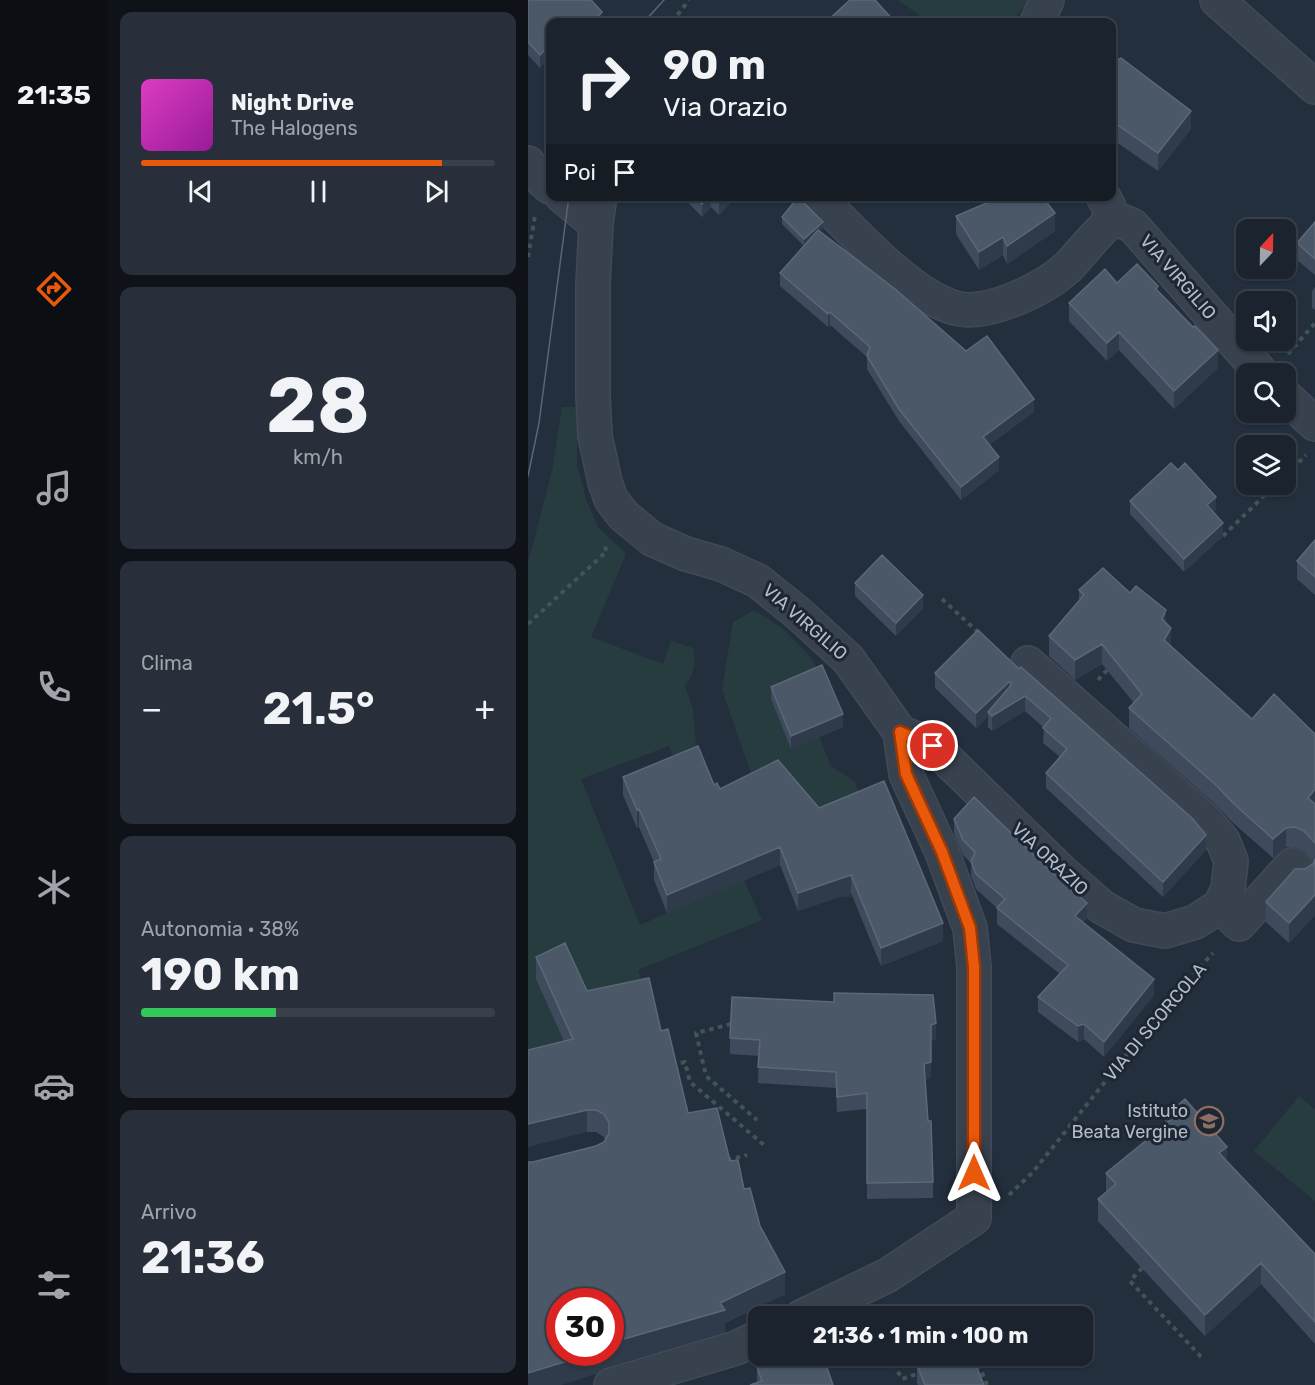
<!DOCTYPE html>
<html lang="it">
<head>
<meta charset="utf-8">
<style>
  :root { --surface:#1b232e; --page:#282f3a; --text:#f1f3f6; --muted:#a0a4aa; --line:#39404a; --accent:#ea580c }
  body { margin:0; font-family:Rubik,sans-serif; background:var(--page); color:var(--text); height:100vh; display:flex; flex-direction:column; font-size:22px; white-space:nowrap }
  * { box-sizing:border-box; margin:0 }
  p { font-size:20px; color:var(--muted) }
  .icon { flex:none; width:33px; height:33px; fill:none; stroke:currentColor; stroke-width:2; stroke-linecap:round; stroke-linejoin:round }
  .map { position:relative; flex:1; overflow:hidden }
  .drawer { display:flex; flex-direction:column; gap:12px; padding:12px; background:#0f1319; width:420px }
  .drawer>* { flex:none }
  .top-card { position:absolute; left:18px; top:18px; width:570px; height:183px; border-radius:12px; box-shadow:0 2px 4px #0004,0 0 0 2px var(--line); background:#1b232e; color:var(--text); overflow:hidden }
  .needle { width:39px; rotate:22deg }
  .tools { position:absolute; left:708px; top:219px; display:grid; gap:12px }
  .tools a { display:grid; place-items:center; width:60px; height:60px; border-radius:12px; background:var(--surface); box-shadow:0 2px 4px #0004,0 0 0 2px var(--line); font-size:30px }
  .speed { position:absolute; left:18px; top:1288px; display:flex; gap:12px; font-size:30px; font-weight:700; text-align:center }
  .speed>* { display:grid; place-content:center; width:78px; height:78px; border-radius:50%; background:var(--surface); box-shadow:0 2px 4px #0004,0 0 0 2px var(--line); line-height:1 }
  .speed .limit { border:9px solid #d22; background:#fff; color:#111 }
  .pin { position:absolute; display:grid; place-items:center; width:51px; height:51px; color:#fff; margin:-26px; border:3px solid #fff; border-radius:50%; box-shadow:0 2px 6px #0007 }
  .me { position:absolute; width:66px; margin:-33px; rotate:0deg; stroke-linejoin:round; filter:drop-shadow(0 0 4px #0008) }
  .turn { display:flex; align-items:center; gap:21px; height:126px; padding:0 18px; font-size:27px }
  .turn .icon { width:78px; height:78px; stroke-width:2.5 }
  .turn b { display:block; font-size:42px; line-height:51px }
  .then { display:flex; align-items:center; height:57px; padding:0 18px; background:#0003; gap:12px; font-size:22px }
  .big { font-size:45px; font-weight:700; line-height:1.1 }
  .drawer .card { flex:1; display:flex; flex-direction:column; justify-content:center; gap:9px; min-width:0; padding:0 21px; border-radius:12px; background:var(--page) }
  .drawer .dial { align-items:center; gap:0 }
  .dial b { font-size:78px; line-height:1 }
  .song { display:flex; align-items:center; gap:18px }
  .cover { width:72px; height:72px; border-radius:9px; background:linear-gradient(135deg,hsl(310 70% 55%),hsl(300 70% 35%)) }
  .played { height:6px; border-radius:3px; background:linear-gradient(90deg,var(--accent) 85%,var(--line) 85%) }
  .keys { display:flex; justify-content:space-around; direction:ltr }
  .heat { display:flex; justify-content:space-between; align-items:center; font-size:33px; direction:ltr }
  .charge { height:9px; border-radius:4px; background:linear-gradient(90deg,#34c759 38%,var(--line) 0) }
  .trip { position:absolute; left:220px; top:1306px; width:345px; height:60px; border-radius:12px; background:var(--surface); box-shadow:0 2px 4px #0004,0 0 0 2px var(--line); font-weight:700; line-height:60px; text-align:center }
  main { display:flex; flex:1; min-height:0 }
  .menu { display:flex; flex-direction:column; width:108px; justify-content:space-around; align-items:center; background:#0b0e12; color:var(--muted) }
  .menu .icon { width:42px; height:42px }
  .menu .active { color:var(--accent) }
  .menu b { font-size:27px; color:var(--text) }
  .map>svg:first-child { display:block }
</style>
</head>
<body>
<main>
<nav class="menu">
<b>21:35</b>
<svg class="icon active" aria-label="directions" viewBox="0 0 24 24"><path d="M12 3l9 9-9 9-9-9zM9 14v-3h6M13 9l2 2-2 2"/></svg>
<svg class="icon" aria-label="music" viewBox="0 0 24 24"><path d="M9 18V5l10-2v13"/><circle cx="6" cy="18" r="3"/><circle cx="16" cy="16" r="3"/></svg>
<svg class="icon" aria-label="phone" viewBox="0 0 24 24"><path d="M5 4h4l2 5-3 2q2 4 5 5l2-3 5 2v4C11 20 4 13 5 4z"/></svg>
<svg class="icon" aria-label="climate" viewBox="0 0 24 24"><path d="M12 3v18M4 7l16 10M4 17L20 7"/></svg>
<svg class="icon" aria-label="car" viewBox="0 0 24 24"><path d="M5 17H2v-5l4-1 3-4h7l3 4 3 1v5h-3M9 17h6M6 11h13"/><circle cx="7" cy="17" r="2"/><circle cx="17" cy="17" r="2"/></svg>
<svg class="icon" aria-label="filters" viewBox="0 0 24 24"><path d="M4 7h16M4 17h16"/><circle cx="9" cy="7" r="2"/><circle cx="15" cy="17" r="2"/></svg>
</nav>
<section class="drawer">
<div class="card">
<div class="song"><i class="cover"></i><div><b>Night Drive</b><p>The Halogens</p></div></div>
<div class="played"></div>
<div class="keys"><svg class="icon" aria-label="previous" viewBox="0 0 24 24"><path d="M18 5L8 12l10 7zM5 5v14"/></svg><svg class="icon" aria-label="pause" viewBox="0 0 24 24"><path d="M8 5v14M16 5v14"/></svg><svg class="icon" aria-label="next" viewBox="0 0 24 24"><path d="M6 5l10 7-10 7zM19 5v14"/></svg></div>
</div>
<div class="card dial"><b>28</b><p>km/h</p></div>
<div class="card"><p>Clima</p>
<div class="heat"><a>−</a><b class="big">21.5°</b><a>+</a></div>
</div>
<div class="card"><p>Autonomia · 38%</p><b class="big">190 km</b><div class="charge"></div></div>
<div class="card"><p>Arrivo</p><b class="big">21:36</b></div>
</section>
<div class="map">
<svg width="787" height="1385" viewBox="0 0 787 1385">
  <rect width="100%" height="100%" fill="#242f3e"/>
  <path fill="#263c3f" d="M370 0H500L484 22H401Z
    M34 407H50L49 465 58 499 70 527 98 554 63 637 135 664 143 641 165 648C169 663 166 673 157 686L165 709 170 765 152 772 141 746 53 779 112 925 216 880 234 920 110 970 121 1000 60 1104 0 1072V563L24 471Z
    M226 610 254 628 279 653 295 677 263 749 291 737 303 766 326 781 338 806 295 825 324 897H312L228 788 194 690 205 622Z
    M771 1096 787 1109V1201L726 1151Z"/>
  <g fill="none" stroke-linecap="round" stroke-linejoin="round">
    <g stroke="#414a57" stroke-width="36">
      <path id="minor" d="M689 0 787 87
        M509 22 519 0
        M0 163 13 179 22 187
        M34 196 68 224
        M72 196 68 224 65 285V395L67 436 77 482 83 499 95 515 124 539 158 554 193 564 230 581 271 614 320 659 372 732 378 774 414 852 442 928 446 967V1218L360 1275 273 1317
        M289 196C324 230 381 295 427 308 459 317 516 289 540 267 549 258 575 225 584 222 593 219 598 223 605 226L734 374
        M575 196 581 207 582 222
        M758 397 787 424
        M372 732 405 746 533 871 574 907 606 925 637 931 667 922 692 906 700 889 703 861 695 841 677 820 500 663
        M692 906 711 924 764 865 771 871
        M83 1385 208 1348 231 1337"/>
    </g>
    <path stroke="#3f5557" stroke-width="4" stroke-dasharray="4.5 4.5" stroke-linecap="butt" d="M144 22 161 0
      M0 257 7 216
      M760 354 787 323
      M758 475 778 455
      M695 536 748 484
      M414 599 452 634
      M0 624 79 551 76 546
      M570 680 579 670
      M203 1024 168 1033 178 1076 229 1120
      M144 1065 157 1062 162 1082 236 1145
      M199 1160 219 1155
      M481 1195 505 1172 639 1004 685 953
      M614 1268 602 1281 676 1360
      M361 1356 374 1379 392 1373
      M447 1356 459 1385
      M434 1359 444 1356"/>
    <use href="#minor" stroke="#38414e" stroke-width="33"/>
    <path stroke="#5a6575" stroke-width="1.5" d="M116 22 136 0
      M0 476 11 423 41 196"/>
  </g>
  <path fill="#3f4b5c" d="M0 0 74 22H22L12 68 0 55Z
    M584 64 663 129 630 171 584 139Z
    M154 196H209L191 215 183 207 174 217Z
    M453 196H525L518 202 527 231 479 264 475 255 451 270 428 234V216L458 203Z
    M276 203 295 228 292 231 506 412 461 445 471 470 433 500 371 421 339 369V357L302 325 300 327 252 286V273L276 246 254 224V217Z
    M787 222V275L769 260V243Z
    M589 283 630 291 690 368 646 409 591 350 579 361 541 321V303Z
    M787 287V310L784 308V291Z
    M602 501 688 510 685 512 695 536 656 572 602 514Z
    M787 540V595L769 579V561Z
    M327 583 395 608 368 636 327 596Z
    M551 590 602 593 638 622 643 647 724 719 787 734V915L761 943 738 922V902L777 869 785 864 786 861 776 851 767 847H758L745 858 704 822 689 806 601 728V708L606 703 574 664 547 680 521 656V636L551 601Z
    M450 630 678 850 635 897 518 788V773L532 757 515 743 516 728 497 711 464 731 460 727V716L448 728 407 688V673Z
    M243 687 315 727 263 749 243 699Z
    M95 777 186 785 192 789 291 808 415 941 353 966 323 893 270 911 252 865 139 913 126 880V862L111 827 109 828 95 795Z
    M426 819 559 918 555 922 626 995 576 1057 556 1039 550 1042 510 1012V997L532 974 469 924V908L448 889 443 876V863L435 855 426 834Z
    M8 957 59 991 133 1031 160 1113 202 1161 216 1189 232 1226 257 1294 197 1323V1332L78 1367 68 1374 5 1162 68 1146 76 1142 77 1139 76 1137 68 1132H59L36 1041 8 979Z
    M202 1038 408 1039 403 1041V1077L397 1080 405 1182V1198L339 1199V1109L309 1112 308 1088 230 1083 231 1056 202 1054Z
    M637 1116 699 1161 787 1254V1344L733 1284 677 1336 570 1221V1199L578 1193V1173L637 1125Z
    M436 1360 456 1385H390L389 1383V1365Z
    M229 1367 305 1385 229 1383Z"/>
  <path fill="#2f3b4b" d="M74 12V22H64Z
    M22 45V58L12 68V55Z
    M663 111V129L630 171V153Z
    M180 196H183V207L174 217V204Z
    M197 196H209L191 215V202Z
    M510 196H525L510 208Z
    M527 213V231L479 264V246Z
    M295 222V228L276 246V239Z
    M475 237V255L451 270V252Z
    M302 312V325L300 327V314Z
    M591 332V350L579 361V343Z
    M690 350V368L646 409V391Z
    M506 399V412L455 450V437Z
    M471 457V470L433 500V487Z
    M688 497V510L679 518V505Z
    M695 523V536L656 572V559Z
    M395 595V608L368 636V623Z
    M638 610V629L634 619Z
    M643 628V648L636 640Z
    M574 644V664L547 680V660Z
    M481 682V697L460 712V716L448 728V713Z
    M497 696V711L464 731V716Z
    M315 714V727L263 749V736Z
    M787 789V809L780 798Z
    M111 809V827L109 828V810Z
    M758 828V847L745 858V839Z
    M678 835V850L635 897V882Z
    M252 847V865L139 913V895Z
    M323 875V893L270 911V893Z
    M787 895V915L761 943V923Z
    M559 903V918L547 931V916Z
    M415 923V941L353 966V948Z
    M626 979V995L576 1057V1042Z
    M408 1023V1039L403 1041V1025Z
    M556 1024V1039L550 1042V1026Z
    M403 1062V1077L396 1080V1064Z
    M59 1110V1132L0 1147V1124Z
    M699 1147V1168L691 1153Z
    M733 1263V1284L677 1336V1315Z
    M257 1272V1294L197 1323V1332L78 1367 68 1374 33 1385H0V1373L66 1353H82V1343L192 1303Z"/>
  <path fill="#4b5868" stroke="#5c6777" stroke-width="1.5" d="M0 0H63L74 12 64 22H22V45L12 55 0 42Z
    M322 0H347L367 22H298Z
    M593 58 663 111 630 153 584 121V64Z
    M166 196H180L174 204Z
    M185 196H197L191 202Z
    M271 196H272L276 203 295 222 276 239 254 217Z
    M467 196H514L527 213 479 246 475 237 451 252 428 216 468 199Z
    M787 222V259L769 243Z
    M290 230 367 289 438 351 459 336 506 399 455 437 471 457 433 487 371 409 339 356 342 347 302 312 300 314 252 273Z
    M609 264 630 286 628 289 665 327 667 326 690 350 646 391 591 332 579 343 541 303 577 269 589 283Z
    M643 463 650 470 657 463 688 497 679 505 695 523 656 559 602 501Z
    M787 540V577L769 561Z
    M354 555 395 595 368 623 327 583Z
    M575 568 602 593 608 586 638 610 634 619 643 628 636 640 724 719 746 694 787 734V789L780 798 787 804V843L776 831 767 827 758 828 745 839 704 802 689 786 601 708 614 694 574 644 547 660 521 636 556 595 551 590Z
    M450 630 491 669 493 667 664 818 678 835 635 882 518 773 539 749 515 728 523 718 497 696 464 716 460 712 484 684 481 682 448 713 407 673Z
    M294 665 315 714 263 736 243 687Z
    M170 746 186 785 189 783 192 789 250 760 291 808 356 781 415 923 353 948 323 875 270 893 252 847 139 895 126 862 133 859 111 809 109 810 95 777Z
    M446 797 520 869 559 903 547 916 626 979 576 1042 556 1024 550 1026 510 997 540 965 469 908 477 899 448 874 443 861 447 852 435 840 426 819Z
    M787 859V895L761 923 738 902 767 869H777L785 864Z
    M37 943 59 991 121 978 133 1031 140 1029 160 1113 189 1108 202 1161 210 1160 216 1189 222 1188 232 1226 257 1272 192 1303 197 1310 82 1343V1302H32V1353H66L0 1373V1162H5L68 1146 76 1142 81 1133V1123L76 1114 68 1110H59L0 1124V1050L45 1039 8 957Z
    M306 993 405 995 408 1023 403 1025V1062L396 1064 400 1121H403L405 1182 339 1183V1093L309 1097 308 1072 230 1067 232 1040 202 1038 204 997 306 1002Z
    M657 1099 699 1147 691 1153 787 1254V1322L733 1263 677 1315 570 1199 588 1184 578 1173 642 1121 637 1116Z
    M259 1356H295L305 1385H222L234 1381 229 1367Z
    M412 1356H435L436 1360 444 1356 456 1385H397L389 1365Z"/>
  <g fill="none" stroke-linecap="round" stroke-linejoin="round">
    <g stroke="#983908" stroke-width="15">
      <path id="route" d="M405 746 372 732 378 774 414 852 442 928 446 967V1173"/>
    </g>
    <use href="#route" stroke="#ea580c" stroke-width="10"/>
  </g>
  <defs>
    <g id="school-ring" transform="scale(1.5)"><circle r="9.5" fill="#1d2633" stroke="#8d6e63" stroke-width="1.5"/><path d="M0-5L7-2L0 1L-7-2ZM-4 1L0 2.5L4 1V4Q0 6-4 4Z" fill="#8d6e63"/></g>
  </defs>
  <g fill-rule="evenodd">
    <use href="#school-ring" x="681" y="1121"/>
  </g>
  <g text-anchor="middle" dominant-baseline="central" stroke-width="6" stroke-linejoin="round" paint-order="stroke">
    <g font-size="18" fill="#b4bcc9" stroke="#1d2633">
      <text transform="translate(650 277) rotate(49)">VIA VIRGILIO</text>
      <text transform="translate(277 622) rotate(41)">VIA VIRGILIO</text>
      <text transform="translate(522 859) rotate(43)">VIA ORAZIO</text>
      <text transform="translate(627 1022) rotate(-50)">VIA DI SCORCOLA</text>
    </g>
    <g font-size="18" fill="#b4bcc9" stroke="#1d2633" text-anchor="end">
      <text x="660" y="1111">Istituto<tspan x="660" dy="21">Beata Vergine</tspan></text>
    </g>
  </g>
</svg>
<div class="tools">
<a><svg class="needle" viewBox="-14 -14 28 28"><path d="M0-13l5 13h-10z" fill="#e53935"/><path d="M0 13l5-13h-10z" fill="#a0a4aa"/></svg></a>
<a><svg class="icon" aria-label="sound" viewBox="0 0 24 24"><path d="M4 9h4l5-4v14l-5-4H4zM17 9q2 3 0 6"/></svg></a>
<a><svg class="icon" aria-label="search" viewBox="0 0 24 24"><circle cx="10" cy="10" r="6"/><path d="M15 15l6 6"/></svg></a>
<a><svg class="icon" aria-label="layers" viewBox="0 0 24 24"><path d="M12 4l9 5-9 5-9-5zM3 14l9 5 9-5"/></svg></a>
</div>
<div class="speed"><div class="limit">30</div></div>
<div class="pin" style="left:405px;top:746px;background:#d93025"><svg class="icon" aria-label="arrive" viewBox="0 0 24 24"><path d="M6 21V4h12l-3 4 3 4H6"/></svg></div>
<svg class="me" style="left:446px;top:1173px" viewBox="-20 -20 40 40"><path d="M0-17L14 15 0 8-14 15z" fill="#ea580c" stroke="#fff" stroke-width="4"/></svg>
<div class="trip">21:36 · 1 min · 100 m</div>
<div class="top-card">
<div class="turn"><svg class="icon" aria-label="right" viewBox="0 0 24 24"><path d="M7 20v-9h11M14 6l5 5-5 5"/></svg><div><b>90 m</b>Via Orazio</div></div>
<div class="then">Poi<svg class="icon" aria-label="arrive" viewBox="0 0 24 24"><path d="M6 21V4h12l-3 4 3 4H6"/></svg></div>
</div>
</div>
</main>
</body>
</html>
